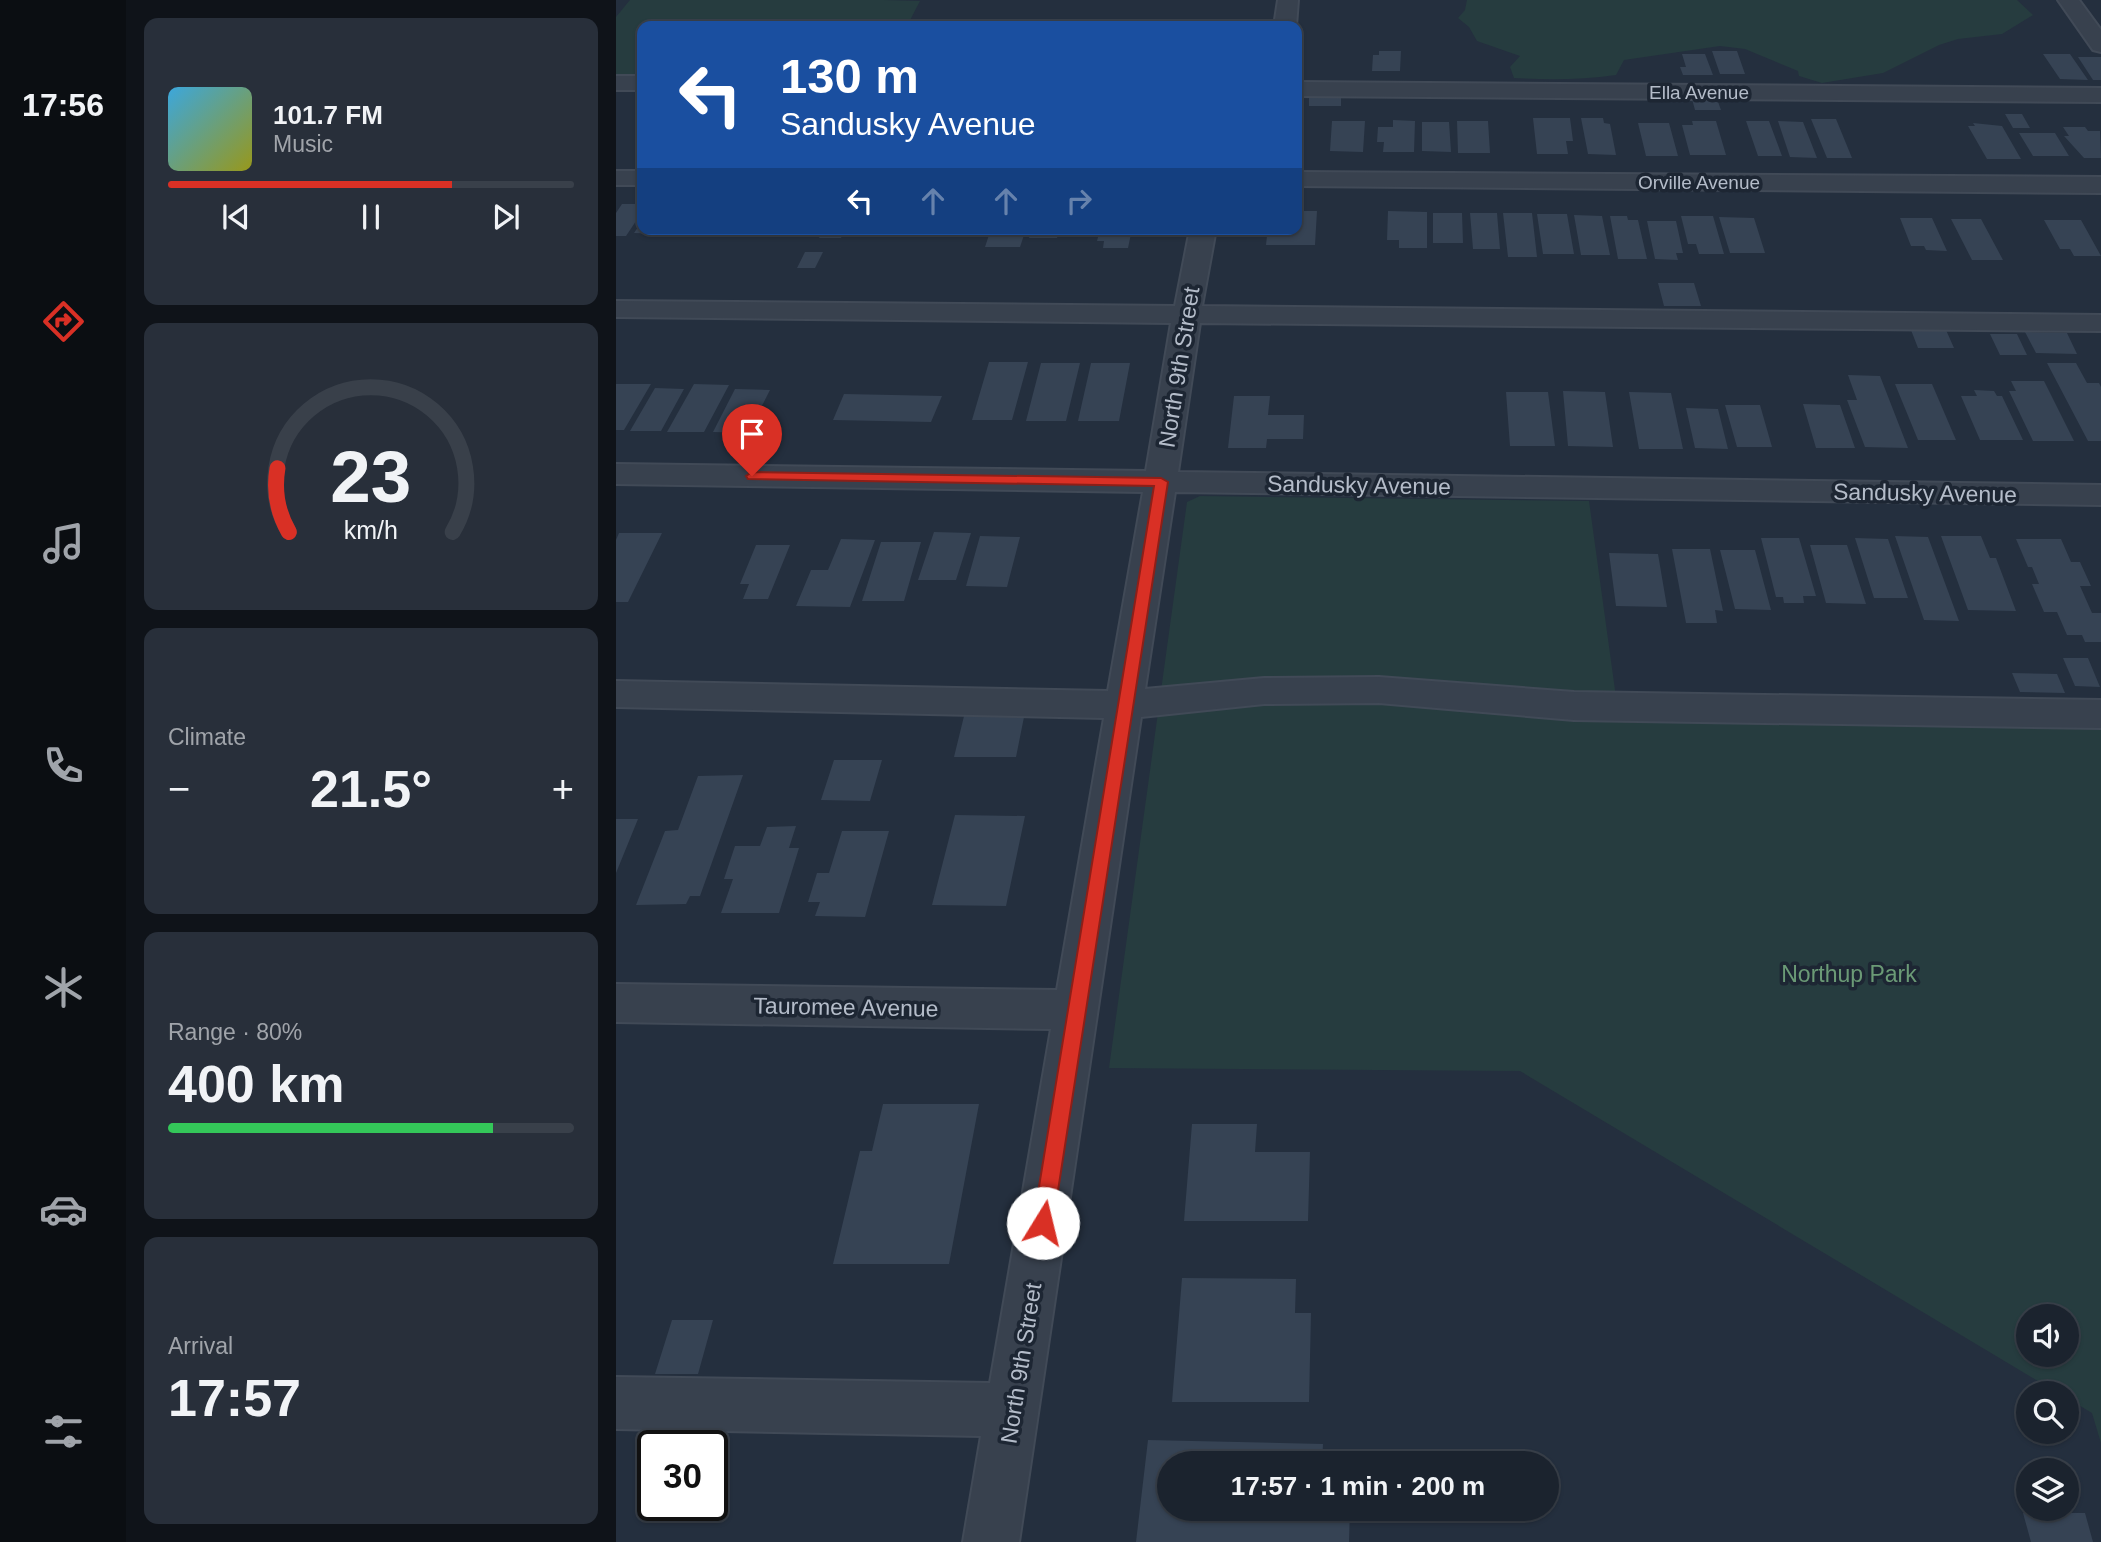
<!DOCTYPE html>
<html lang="en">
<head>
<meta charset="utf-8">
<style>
  :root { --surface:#1b232e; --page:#282f3a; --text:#f1f3f6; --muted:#a0a4aa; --line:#39404a; --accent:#d93025 }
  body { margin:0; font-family:Helvetica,sans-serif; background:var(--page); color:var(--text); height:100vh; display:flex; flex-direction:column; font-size:26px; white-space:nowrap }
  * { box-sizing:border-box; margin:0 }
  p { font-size:23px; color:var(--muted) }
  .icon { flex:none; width:38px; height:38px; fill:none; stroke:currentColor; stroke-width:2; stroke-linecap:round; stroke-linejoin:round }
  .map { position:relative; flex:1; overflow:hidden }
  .side { display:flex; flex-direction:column; gap:18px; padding:18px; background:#0f1319; width:490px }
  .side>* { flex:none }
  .top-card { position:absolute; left:21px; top:21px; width:665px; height:214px; border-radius:14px; box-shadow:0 2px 5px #0004,0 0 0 2px var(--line); background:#1a4fa0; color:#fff; overflow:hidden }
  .buttons { position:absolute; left:1400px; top:1304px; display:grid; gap:14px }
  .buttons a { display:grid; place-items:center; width:63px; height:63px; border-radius:50%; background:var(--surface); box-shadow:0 2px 5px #0004,0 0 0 2px var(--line); font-size:35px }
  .speed { position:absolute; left:21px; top:1430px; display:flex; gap:14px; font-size:35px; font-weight:700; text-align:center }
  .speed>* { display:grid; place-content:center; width:91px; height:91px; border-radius:50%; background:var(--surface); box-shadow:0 2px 5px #0004,0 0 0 2px var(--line); line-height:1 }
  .speed .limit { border:4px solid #111; border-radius:10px; background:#fff; color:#111 }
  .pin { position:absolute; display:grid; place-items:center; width:60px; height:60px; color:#fff; margin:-72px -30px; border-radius:50% 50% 50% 0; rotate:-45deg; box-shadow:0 0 7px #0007 }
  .pin .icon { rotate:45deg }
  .me { position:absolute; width:77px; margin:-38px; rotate:9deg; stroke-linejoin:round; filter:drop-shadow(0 0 5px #0008) }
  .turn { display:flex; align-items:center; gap:24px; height:147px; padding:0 28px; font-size:32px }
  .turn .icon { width:91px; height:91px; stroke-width:2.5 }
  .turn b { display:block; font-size:49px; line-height:60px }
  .lanes { display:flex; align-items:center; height:66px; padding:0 28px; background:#0003; justify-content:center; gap:35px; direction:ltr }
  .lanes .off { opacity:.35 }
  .big { font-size:52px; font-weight:700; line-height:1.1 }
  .side .widget { flex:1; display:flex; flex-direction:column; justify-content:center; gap:10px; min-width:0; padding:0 24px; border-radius:14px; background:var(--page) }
  .side .dial { align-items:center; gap:0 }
  .dial svg { height:182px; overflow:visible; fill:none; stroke:var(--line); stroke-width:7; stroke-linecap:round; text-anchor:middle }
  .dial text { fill:var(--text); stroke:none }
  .song { display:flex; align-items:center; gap:21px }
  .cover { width:84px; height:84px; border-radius:10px; background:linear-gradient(135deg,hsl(200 70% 55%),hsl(60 70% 35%)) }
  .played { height:7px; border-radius:4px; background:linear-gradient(90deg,var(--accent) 70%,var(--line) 70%) }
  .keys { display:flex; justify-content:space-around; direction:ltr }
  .heat { display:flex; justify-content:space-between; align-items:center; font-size:38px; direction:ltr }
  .charge { height:10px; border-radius:5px; background:linear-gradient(90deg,#34c759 80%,var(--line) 0) }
  .trip { position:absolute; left:541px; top:1451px; width:402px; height:70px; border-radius:35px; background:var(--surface); box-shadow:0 2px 5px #0004,0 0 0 2px var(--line); font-weight:700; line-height:70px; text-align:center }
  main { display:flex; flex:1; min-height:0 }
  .menu { display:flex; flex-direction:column; width:126px; justify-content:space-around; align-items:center; background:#0b0e12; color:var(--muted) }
  .menu .icon { width:49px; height:49px }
  .menu .on { color:var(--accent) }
  .menu b { font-size:32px; color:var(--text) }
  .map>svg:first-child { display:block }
</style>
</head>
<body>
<main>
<nav class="menu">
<b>17:56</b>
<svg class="icon on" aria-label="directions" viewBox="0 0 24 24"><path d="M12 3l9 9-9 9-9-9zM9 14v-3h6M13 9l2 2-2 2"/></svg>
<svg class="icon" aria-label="music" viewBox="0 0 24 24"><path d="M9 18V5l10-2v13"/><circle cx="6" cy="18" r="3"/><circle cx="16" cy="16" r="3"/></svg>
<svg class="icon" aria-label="phone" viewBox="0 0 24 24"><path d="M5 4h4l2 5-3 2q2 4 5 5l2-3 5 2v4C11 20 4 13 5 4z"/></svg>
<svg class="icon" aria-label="climate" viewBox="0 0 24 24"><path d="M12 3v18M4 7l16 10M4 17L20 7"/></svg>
<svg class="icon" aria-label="car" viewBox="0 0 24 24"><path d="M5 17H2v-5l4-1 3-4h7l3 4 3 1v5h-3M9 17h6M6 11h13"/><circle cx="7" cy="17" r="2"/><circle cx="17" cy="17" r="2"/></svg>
<svg class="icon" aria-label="filters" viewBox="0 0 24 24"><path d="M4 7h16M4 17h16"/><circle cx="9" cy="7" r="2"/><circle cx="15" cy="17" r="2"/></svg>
</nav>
<section class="side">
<div class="widget">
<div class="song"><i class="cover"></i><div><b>101.7 FM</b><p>Music</p></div></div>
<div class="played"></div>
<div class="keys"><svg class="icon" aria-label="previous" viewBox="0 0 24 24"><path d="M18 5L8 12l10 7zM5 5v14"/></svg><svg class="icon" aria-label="pause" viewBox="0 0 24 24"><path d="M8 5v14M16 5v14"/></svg><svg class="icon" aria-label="next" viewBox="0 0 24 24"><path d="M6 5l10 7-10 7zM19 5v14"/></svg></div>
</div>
<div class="widget dial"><svg viewBox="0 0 100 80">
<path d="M14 69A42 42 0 1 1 86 69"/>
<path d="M14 69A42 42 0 0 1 9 41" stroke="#d93025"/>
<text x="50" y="56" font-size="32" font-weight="700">23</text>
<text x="50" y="72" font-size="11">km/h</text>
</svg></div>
<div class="widget"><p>Climate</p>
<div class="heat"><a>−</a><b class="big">21.5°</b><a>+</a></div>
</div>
<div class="widget"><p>Range · 80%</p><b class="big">400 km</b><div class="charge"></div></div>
<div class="widget"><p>Arrival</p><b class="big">17:57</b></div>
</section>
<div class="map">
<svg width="1485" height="1542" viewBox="0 0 1485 1542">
  <rect width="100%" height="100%" fill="#242f3e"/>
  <path fill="#263c3f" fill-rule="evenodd" d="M14 0H268L304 1 291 26H26V78H0V17Z
    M851 0H1401L1417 15 1386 34 1342 39 1323 45 1267 73 1206 83 1183 76 1182 71 1129 49 1104 46 1008 60 1000 75C965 80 932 80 898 78L894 67 904 56 861 41 853 27 842 18 849 10Z
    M584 496 973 501 1003 719 1485 727V1443L1476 1413 1451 1398V1393H1442L904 1071 493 1068 571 502ZM1412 1316H1451V1354H1412Z"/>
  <path fill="#364354" d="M763 51H785L784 71H756L757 55H763Z
    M1096 51H1121L1129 74H1104Z
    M1066 54H1089L1097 75H1067L1064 67H1070Z
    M1427 54H1454L1472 80 1444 79Z
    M1462 57H1485V80H1477Z
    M693 96H725V106H693Z
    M1076 99H1101L1105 110H1079Z
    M1389 114H1406L1414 128H1397Z
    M917 118H954L957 141H950L952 154H921Z
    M965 118H987L988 123 994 124 1000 155 972 154Z
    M1195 119H1220L1236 158H1211Z
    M777 120 799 121 798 152H767L768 142H761L762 127H777Z
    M716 121H749L747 152 714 151Z
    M841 121H872L874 153H842Z
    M1076 121H1100L1110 155H1074L1066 125H1077Z
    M1130 121H1153L1166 156H1142Z
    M1162 121 1187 122 1201 158 1174 157Z
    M806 122H833L835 152 806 151Z
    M1022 123H1053L1062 156H1030Z
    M1357 123 1386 126 1405 159H1371L1352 126H1359Z
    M1447 127H1469L1472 131H1484L1485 158H1468L1448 136H1453Z
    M1403 133H1439L1453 156H1417Z
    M6 204H26V212L10 236H0V213Z
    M681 211H701L699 245H650L651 236 640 235V229H681Z
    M772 211 811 212V248H783V240H771Z
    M817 213H846L847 243H817Z
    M854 213H881L884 249H857Z
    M887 213H916L921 257H892Z
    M921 214H951L958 254H927Z
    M958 215 986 216 994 255H965Z
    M994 216H1011L1012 220H1022L1031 259H1002Z
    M1065 216H1097L1108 254H1083L1080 244H1072Z
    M1103 217 1138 218 1149 253H1114Z
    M1284 218H1316L1331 251 1310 250 1308 246H1295Z
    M1335 219H1365L1387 260H1356Z
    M1428 220H1465L1485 256H1458L1454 249H1444Z
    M26 221V229H48L45 234 18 233Z
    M1031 221H1060L1067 253H1060L1062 260 1039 259Z
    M90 229H123L118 237H85Z
    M207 229H229L225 238H203Z
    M375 229H410L404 247H369Z
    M416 229H444L441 238H413Z
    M484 229H516L512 248H487L488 241H481Z
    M189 252H207L199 268H181Z
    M1042 283H1078L1085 306H1048Z
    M1295 330H1330L1338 348H1302Z
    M1409 332 1451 333 1461 354 1420 353Z
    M1374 334H1401L1411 355H1384Z
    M373 362H412L396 420H356Z
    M425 363H464L450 421H410Z
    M475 363H514L503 421H462Z
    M1431 363H1460L1471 383H1483L1485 387V441H1472Z
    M1232 375 1264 376 1292 448 1249 447 1231 400H1241Z
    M1395 381H1428L1458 441H1417L1393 391H1400Z
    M0 384H35L8 430H0Z
    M78 384 113 385 88 432H51Z
    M1279 384H1316L1340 440H1302Z
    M39 388 68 389 45 431H14Z
    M119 389 154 390 132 433 97 432Z
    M1358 390 1378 391 1381 396H1386L1407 440H1364L1345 396H1361Z
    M947 391 989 392 997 447 952 446Z
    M890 392H932L939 446H894Z
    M1013 392 1055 393 1067 449H1023Z
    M228 394 326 396 315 422 217 420Z
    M618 396H654L652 415H688L687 439H651L650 448H612Z
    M1187 404 1224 405 1239 448H1200Z
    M1109 405H1144L1156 447H1121Z
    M1070 408 1102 409 1112 449 1079 448Z
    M318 532 355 533 340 580H302Z
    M3 533H46L12 602H0V540Z
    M364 536 404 537 391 587 350 586Z
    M1279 536 1312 537 1343 621 1308 620Z
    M1325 536H1365L1374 558H1380L1400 611 1352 610Z
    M1145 538H1183L1200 596H1187L1188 603H1168L1167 597H1160Z
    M1239 538 1272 539 1292 598H1258Z
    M225 539 259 540 234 607 180 606 195 570H212Z
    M1400 539H1445L1455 562H1464L1475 586H1464L1476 613H1485V642H1469L1466 635H1451L1441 612H1428L1416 584H1423L1416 567H1412Z
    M265 542H305L288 601H246Z
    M140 545H174L152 599H127L133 584H124Z
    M1194 545H1231L1250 604 1210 603Z
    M1056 549H1094L1107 611 1099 610 1101 623H1070Z
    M1104 550H1139L1155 610 1119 609Z
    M993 553 1042 554 1051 607 1000 606Z
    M1447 658H1472L1484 687 1459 686Z
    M1396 673 1441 674 1449 693 1404 692Z
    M349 712H409L400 757H338Z
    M218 760H266L254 801 205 800Z
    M127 775 84 896H74L70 904 20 905 49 831 62 830 82 776Z
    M339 815 409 816 390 906 316 905Z
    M0 819H22L0 873Z
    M180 826 173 848H183L163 913H105L117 879H108L119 846H144L151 827Z
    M226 831H273L249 917 199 916 204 902H192L201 873H213Z
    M267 1104H363L333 1264H217L244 1151H256Z
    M576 1124H641L639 1152H694L692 1221H568Z
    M566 1278 680 1279 679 1313H695L693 1402H556Z
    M56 1320H97L82 1374H39Z
    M532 1440 707 1444 706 1463H553V1508H734L733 1542H520Z
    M1407 1513H1469L1477 1542H1415Z"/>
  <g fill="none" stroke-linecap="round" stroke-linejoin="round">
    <g stroke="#414a57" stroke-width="4">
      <path id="minor" d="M662 0H682L680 26H658Z
        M1442 0H1463L1485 30V52L1477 50Z
        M0 76H26V90H0Z
        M681 82 1485 88V102L681 96Z
        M0 171H26V185H0Z
        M681 172 1485 177V193L681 186Z
        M574 229H600L586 306 1485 315V331L584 323 562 472 1485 485V505L559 492 529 689 648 678 763 677 958 692 1485 700V728L958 720 763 703 648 704 525 717 403 1542H347L365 1436 0 1429V1377L374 1383 435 1029 0 1022V984L441 990 488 718 0 707V681L492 691 527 492 0 484V464L530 471 555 323 0 317V301L559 306Z"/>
    </g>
    <use href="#minor" fill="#38414e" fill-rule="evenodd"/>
  </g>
  <path fill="#d93025" stroke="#8d1f18" stroke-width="2" d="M136 472 545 478 552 482 437 1223 434 1230 427 1233 420 1230 417 1223 538 486 132 479 130 476Z"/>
  <g text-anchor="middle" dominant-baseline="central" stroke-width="7" stroke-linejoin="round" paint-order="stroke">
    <g font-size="19" fill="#b4bcc9" stroke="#1d2633">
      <text x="1083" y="92">Ella Avenue</text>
      <text x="1083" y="182">Orville Avenue</text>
    </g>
    <g font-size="23" fill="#b4bcc9" stroke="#1d2633">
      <text transform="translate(563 367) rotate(-81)">North 9th Street</text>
      <text transform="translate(743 485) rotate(1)">Sandusky Avenue</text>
      <text transform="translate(1309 493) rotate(1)">Sandusky Avenue</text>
      <text transform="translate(230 1007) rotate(1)">Tauromee Avenue</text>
      <text transform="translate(405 1363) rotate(-81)">North 9th Street</text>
    </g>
    <g font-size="23" fill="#6b9a76" stroke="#1d2633">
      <text x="1233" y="974">Northup Park</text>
    </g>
  </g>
</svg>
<div class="buttons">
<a><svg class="icon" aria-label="sound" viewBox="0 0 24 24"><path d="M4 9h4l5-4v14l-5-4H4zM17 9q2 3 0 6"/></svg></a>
<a><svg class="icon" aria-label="search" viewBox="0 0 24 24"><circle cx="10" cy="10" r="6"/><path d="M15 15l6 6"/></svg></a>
<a><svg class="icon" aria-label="layers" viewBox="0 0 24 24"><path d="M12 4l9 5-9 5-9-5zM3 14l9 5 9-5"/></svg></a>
</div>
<div class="speed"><div class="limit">30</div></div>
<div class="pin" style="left:136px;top:476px;background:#d93025"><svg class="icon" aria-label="arrive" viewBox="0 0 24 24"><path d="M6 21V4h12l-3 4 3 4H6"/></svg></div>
<svg class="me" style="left:427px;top:1223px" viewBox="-20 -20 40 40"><circle r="19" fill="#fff"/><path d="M0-13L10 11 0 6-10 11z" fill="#d93025"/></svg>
<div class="trip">17:57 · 1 min · 200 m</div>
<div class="top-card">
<div class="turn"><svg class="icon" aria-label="left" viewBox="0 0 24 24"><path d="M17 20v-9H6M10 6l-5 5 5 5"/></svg><div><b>130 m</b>Sandusky Avenue</div></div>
<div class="lanes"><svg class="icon" aria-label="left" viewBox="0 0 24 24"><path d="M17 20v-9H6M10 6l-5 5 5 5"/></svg><svg class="icon off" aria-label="ahead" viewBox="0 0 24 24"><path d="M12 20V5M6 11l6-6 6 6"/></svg><svg class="icon off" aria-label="ahead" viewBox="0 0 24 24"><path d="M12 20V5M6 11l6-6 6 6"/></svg><svg class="icon off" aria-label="right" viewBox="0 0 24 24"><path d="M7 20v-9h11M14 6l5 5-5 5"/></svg></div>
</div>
</div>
</main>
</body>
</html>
